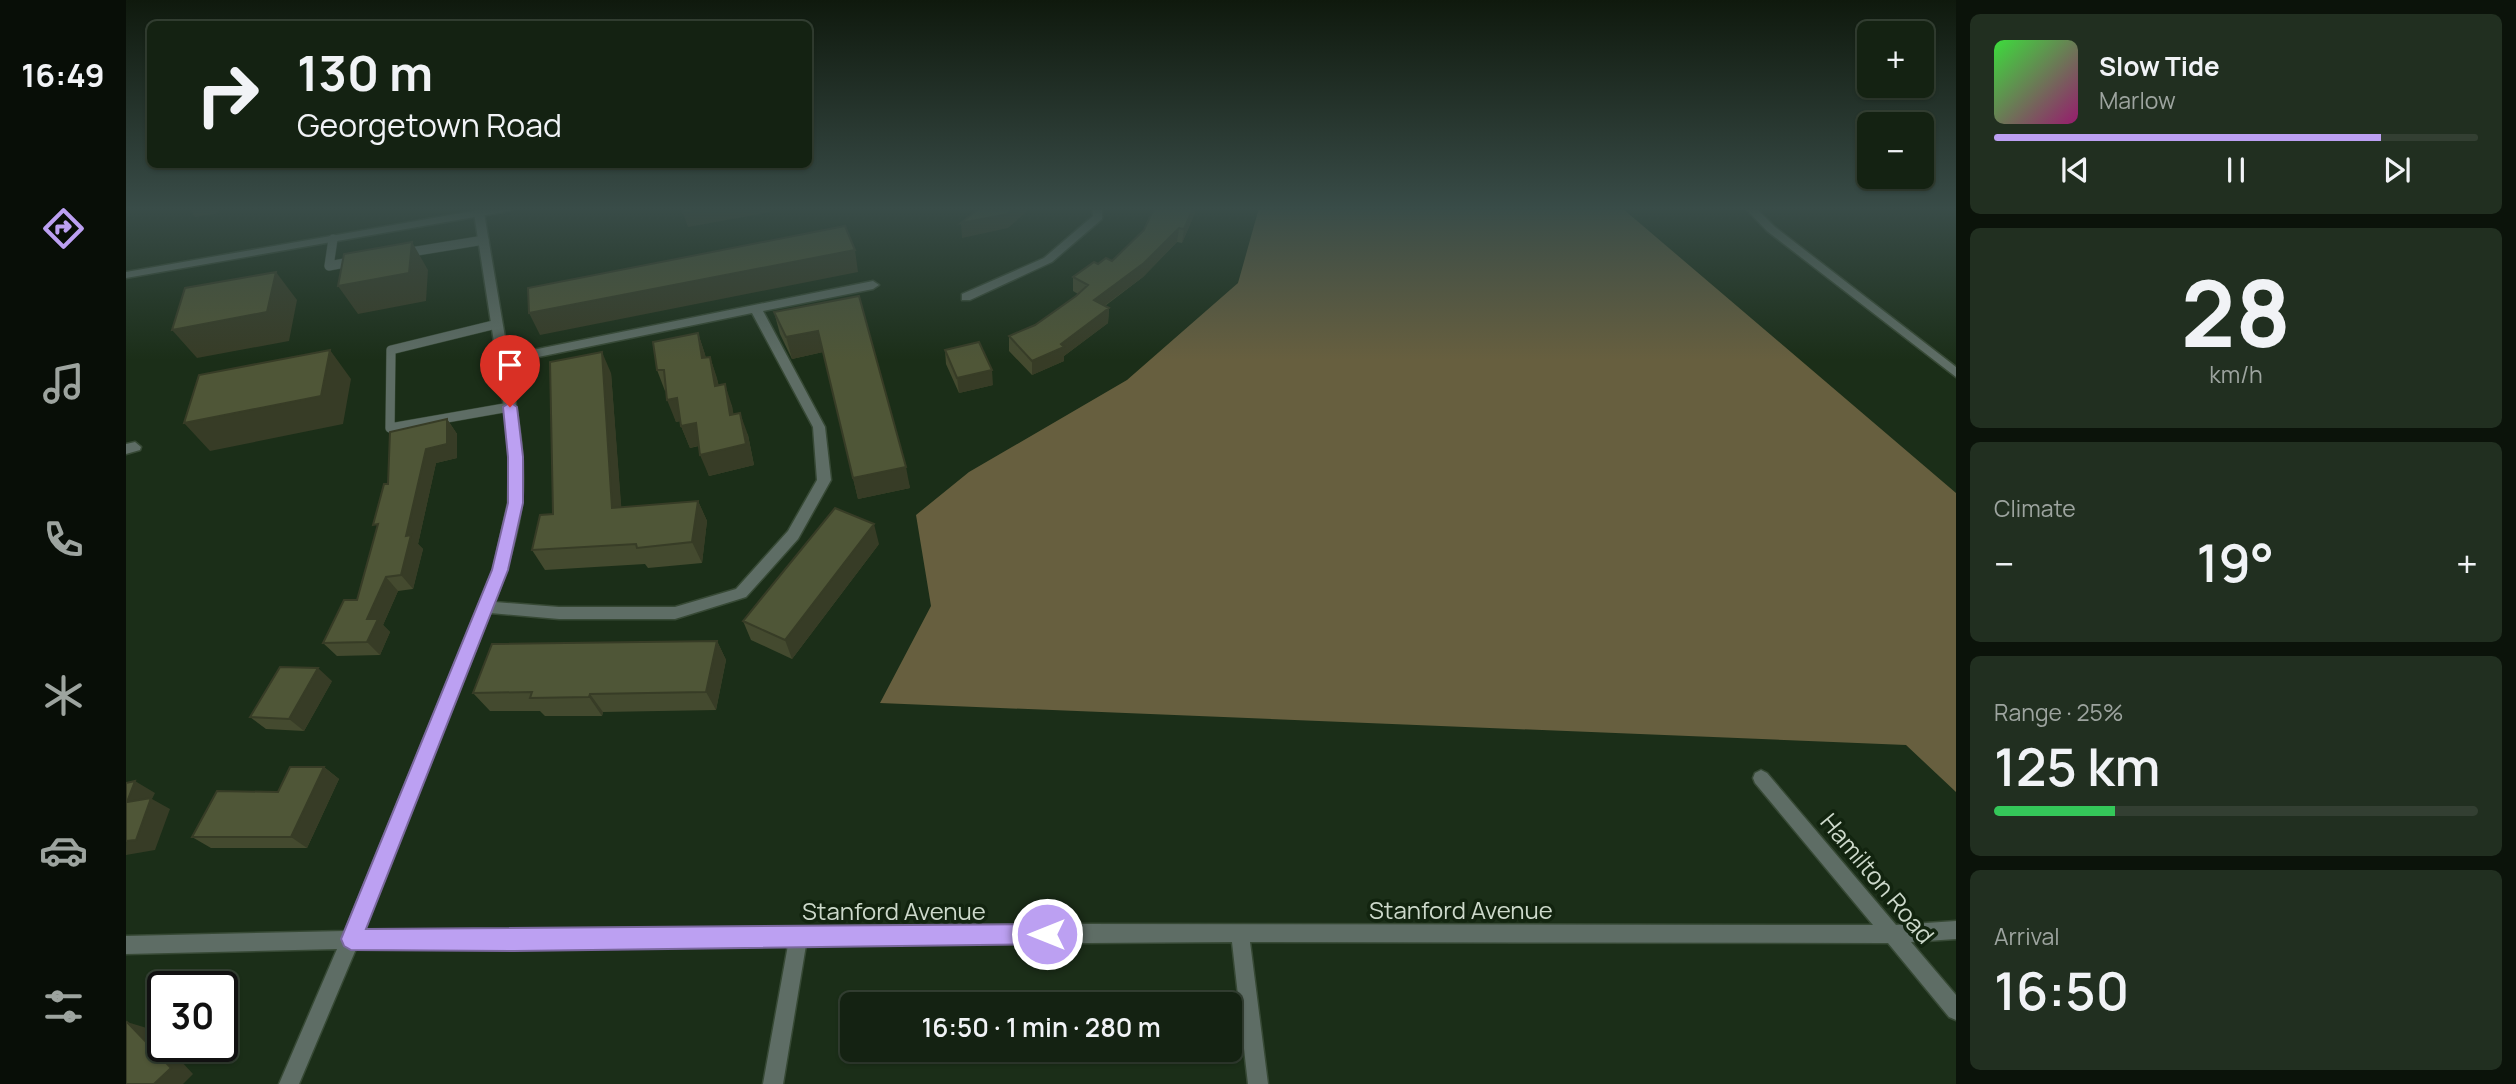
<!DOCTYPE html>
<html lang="en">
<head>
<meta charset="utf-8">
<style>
  :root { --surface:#142212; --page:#212f20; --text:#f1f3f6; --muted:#9da49f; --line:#333f32; --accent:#bca0f2 }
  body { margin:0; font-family:Manrope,sans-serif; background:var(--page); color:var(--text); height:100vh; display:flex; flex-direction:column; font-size:26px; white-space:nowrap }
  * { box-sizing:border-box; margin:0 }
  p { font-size:23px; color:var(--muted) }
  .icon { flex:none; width:38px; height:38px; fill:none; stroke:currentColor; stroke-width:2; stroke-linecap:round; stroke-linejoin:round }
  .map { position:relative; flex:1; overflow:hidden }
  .sheet { display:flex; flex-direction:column; gap:14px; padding:14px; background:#0b130a; width:560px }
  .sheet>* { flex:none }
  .banner { position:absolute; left:21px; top:21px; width:665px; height:147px; border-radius:10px; box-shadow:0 2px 5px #0004,0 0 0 2px var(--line); background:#142212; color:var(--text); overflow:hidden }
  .tools { position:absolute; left:1731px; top:21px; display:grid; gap:14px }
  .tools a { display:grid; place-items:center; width:77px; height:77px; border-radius:10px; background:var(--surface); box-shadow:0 2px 5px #0004,0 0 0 2px var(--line); font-size:35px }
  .speed { position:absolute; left:21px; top:971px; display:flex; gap:14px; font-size:35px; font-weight:700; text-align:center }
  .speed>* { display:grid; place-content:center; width:91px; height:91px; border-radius:50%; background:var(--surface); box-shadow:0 2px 5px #0004,0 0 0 2px var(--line); line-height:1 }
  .speed .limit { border:4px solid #111; border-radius:10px; background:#fff; color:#111 }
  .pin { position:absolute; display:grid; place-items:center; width:60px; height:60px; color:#fff; margin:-72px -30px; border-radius:50% 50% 50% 0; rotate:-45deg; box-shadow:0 0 7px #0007 }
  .pin .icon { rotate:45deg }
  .me { position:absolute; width:77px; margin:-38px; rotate:270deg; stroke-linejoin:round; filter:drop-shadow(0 0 5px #0008) }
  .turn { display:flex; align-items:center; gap:24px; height:147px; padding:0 35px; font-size:32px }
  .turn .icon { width:91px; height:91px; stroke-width:2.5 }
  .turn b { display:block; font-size:49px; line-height:60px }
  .big { font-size:52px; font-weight:600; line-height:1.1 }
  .sheet .card { flex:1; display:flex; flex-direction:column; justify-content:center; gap:10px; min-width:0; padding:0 24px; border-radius:10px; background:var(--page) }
  .sheet .dial { align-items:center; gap:0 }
  .dial b { font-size:91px; line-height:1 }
  .song { display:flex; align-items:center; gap:21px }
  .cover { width:84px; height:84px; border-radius:10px; background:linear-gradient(135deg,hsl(120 70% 55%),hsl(320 70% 35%)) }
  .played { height:7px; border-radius:4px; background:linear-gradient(90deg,var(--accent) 80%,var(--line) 80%) }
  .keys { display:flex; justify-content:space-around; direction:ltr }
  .heat { display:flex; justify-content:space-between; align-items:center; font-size:38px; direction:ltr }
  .charge { height:10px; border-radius:5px; background:linear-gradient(90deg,#34c759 25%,var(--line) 0) }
  .trip { position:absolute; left:714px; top:992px; width:402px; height:70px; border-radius:10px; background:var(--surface); box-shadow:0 2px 5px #0004,0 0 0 2px var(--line); font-weight:600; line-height:70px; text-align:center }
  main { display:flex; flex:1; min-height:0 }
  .tabs { display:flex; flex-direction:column; width:126px; justify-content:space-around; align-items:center; background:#080e07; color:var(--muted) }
  .tabs .icon { width:49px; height:49px }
  .tabs .selected { color:var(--accent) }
  .tabs b { font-size:32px; color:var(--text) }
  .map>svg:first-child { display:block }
</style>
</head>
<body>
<main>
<nav class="tabs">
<b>16:49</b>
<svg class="icon selected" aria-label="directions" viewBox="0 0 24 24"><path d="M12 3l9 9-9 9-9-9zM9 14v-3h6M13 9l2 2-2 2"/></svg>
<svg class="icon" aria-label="music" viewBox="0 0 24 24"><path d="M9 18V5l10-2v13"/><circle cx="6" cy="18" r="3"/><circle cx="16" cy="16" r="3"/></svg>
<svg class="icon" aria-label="phone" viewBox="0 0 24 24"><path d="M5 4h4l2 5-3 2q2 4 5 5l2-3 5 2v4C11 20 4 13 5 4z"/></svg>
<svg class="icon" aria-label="climate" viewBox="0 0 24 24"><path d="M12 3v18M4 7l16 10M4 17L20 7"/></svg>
<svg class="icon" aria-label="car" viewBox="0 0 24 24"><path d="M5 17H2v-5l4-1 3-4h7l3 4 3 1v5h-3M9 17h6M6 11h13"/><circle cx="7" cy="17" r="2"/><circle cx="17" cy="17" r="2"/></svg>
<svg class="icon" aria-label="filters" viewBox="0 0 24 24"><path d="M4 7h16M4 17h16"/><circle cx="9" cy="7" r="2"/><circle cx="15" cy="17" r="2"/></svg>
</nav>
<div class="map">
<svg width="1830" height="1084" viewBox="0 0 1830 1084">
  <rect width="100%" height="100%" fill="#1b2e18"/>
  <path fill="#675f3f" d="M1133 208H1496L1830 493V792L1780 745 754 703 805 606 790 515 843 472 1001 380 1112 283Z"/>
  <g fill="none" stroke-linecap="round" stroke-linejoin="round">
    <g stroke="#374935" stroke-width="10">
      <path id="service" d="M207 239 203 266 229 261
        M279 253 358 240
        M371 324 265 350 264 428 384 407"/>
    </g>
    <g stroke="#374935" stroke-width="3">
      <path id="minor" d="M966 208H976V219L926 262 844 300H836V294L918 258 967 216Z
        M1619 208H1630L1649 227 1830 367V377L1641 231Z
        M353 210 358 213 382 355 747 281 753 285 747 289 637 311 699 427 705 480 672 539 620 597 549 619H433L364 613 238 931 947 924 1747 925 1629 783 1627 778 1629 773 1635 770 1641 773 1770 925 1830 921V939L1785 942 1830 995V1020L1823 1017 1762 943 1124 942 1142 1084H1122L1106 942 680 945 657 1084H637L662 945 230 949 173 1084H153L211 949 0 954V936L219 931 367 570 382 503 383 457 378 407 348 213ZM626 313 687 427 691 480 662 531 610 589 549 607H433L369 602C381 570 392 536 396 503 401 456 390 408 383 363Z
        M9 442 15 447 14 450 0 454V444Z"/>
    </g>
    <g stroke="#374935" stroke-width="3">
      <path id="tertiary" d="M364 208H388L383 211 0 278V272Z"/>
    </g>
    <use href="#service" stroke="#5e6d65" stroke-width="9"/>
    <use href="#minor" fill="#5e6d65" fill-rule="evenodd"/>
    <use href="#tertiary" fill="#5e6d65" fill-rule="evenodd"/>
  </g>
  <path fill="#444a2f" d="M1069 213 1056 243 1051 242 1017 277 979 306 983 308 982 323 938 356V361L906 375 883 351V336L909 325 952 294 947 291V277L972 264 986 261Z
    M733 296 784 488 732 499 697 352 666 359 654 334 648 312Z
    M572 333 580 358 584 357 593 386 606 406 607 415 622 435 628 465 583 476 573 446 564 448 555 426 554 421 550 422 540 391H539L531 370Z
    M819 350 867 385 833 393 820 364Z
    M485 373 495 507 572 501 581 521 576 563 522 568 519 564 419 570 406 550 427 514Z
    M321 419 331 434V458L310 463 292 544 297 549 287 589 272 591 257 625 264 632 254 655 211 656 197 643 231 600 251 529 262 484Z
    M753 544 666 659 625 640 617 621Z
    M591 641 600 660 590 710 477 712 476 716H419L414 711H364L347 693Z
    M206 681 178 731 140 729 124 717Z
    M198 767 213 779 181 848H85L66 837Z"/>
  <path fill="#373c26" d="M63 208H94L93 213 69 217Z
    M583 208H644L645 212 562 227 557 213Z
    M888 208H905L882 228 836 238 835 223Z
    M1067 208H1069V213L1056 243 1058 229Z
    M1053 228 1051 242 1017 277 967 314 968 300Z
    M286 242 302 270 300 301 232 314 212 286Z
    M729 250 732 272 414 335 403 313Z
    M150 272 171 300 163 341 71 358 46 330Z
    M983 308 982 323 938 356V361L906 375V361L935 344Z
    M692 331 697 352 666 359 660 337Z
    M572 333 579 354 584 380 576 358Z
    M204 350 225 379 217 424 84 451 58 423Z
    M476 352 485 373 497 529 486 508Z
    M584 357 591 378 597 408 589 386Z
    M866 370 867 385 833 393 831 378Z
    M599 384 606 406 612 437 604 415Z
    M551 398 560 420 550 422 541 400Z
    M614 413 622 435 628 465 583 476 574 455Z
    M321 419 331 434V458L310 463 292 544 297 549 287 589 275 575 280 536 300 449Z
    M570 423 578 444 564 448 555 426Z
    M780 467 784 488 732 499 727 478Z
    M572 501 581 521 576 563 566 542Z
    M748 524 753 544 666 659 659 640Z
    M260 577 272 591 257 625 264 632 254 655 241 642V619Z
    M591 641 600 660 590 710 580 692Z
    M192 668 206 681 178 731 163 719Z
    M464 694 477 712 476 716 463 697Z
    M198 767 213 779 181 848 165 837Z
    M9 781 29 793 26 799 44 809 29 850 0 855 1 802Z
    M1 1022 24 1029 37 1042V1046H41L67 1074 57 1084H28Z"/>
  <path fill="#4f5637" stroke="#373c26" stroke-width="2" d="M556 208H583L557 213Z
    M853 208H888L882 214 835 223Z
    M1028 208H1067L1058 229 1053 228 1018 263 968 300 983 308 935 344 938 347 906 361 883 336 909 325 950 296 962 285 947 277 968 262 972 264 980 258 986 261 1018 230Z
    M719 226 729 250 403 313 402 288Z
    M286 242 283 273 212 286 218 254Z
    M150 272 141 312 46 330 59 288Z
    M733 296 780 467 727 478 692 331 660 337 648 312Z
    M572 333 576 358 584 357 589 386 599 384 604 415 614 413 620 444 574 455 570 423 555 426 551 398 541 400 538 370H531L527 342Z
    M853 342 866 370 831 378 819 350Z
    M204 350 195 396 58 423 73 375Z
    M476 352 486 508 572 501 566 542 511 548 510 544 406 550 414 515 427 514 424 362Z
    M321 419V444L300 449 280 536 285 535 275 575 260 577 241 619H252L241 642 197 643 218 600H231L252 524 247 525 258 484H262L264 432Z
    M709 508 748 524 659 640 617 621Z
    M591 641 580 692 464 694 463 697 404 698 406 692 347 693 366 644Z
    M154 667 192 668 163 719 124 717Z
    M164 767H198L165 837H66L91 791 152 792Z
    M9 781 1 802 25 798 10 840 0 841V783Z
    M1 1022 45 1068 28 1084H0V1023Z"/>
  <linearGradient id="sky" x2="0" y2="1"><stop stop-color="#0f190d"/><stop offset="0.58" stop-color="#394c48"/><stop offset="1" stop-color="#394c48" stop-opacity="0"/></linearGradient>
  <rect width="1830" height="360" fill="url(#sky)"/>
  <path fill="#bca0f2" stroke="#7a689d" stroke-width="2" d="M384 402 391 407 397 457V503L382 570 240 929 921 924 928 927 931 934 928 941 921 944 389 951 225 950 218 946 215 939 366 570 382 503V457L377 407Z"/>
  <g text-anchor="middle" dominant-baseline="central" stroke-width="7" stroke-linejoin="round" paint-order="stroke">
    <g font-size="24" fill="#cdd9cb" stroke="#12240f">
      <text transform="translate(1752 878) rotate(50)">Hamilton Road</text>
      <text x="1335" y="909">Stanford Avenue</text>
      <text x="768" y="910">Stanford Avenue</text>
    </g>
  </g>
</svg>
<div class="tools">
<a>+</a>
<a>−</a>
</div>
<div class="speed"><div class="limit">30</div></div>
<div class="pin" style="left:384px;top:407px;background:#d93025"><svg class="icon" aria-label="arrive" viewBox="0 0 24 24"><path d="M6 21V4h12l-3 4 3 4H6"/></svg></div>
<svg class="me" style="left:921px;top:934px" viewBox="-20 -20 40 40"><circle r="17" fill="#bca0f2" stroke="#fff" stroke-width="3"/><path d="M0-11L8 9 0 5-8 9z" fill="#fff"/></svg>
<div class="trip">16:50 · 1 min · 280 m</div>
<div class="banner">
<div class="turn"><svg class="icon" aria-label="right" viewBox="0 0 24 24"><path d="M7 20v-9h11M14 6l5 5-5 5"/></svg><div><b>130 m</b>Georgetown Road</div></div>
</div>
</div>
<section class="sheet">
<div class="card">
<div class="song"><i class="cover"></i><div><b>Slow Tide</b><p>Marlow</p></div></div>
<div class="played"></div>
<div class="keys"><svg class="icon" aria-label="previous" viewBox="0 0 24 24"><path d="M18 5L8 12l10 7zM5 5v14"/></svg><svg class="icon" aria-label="pause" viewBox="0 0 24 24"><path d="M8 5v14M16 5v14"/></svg><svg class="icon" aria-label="next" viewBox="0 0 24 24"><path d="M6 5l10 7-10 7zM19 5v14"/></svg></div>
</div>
<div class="card dial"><b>28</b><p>km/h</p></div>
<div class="card"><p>Climate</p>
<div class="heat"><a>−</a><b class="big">19°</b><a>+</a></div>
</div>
<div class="card"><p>Range · 25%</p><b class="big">125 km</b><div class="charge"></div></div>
<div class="card"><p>Arrival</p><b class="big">16:50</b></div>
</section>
</main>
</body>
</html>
